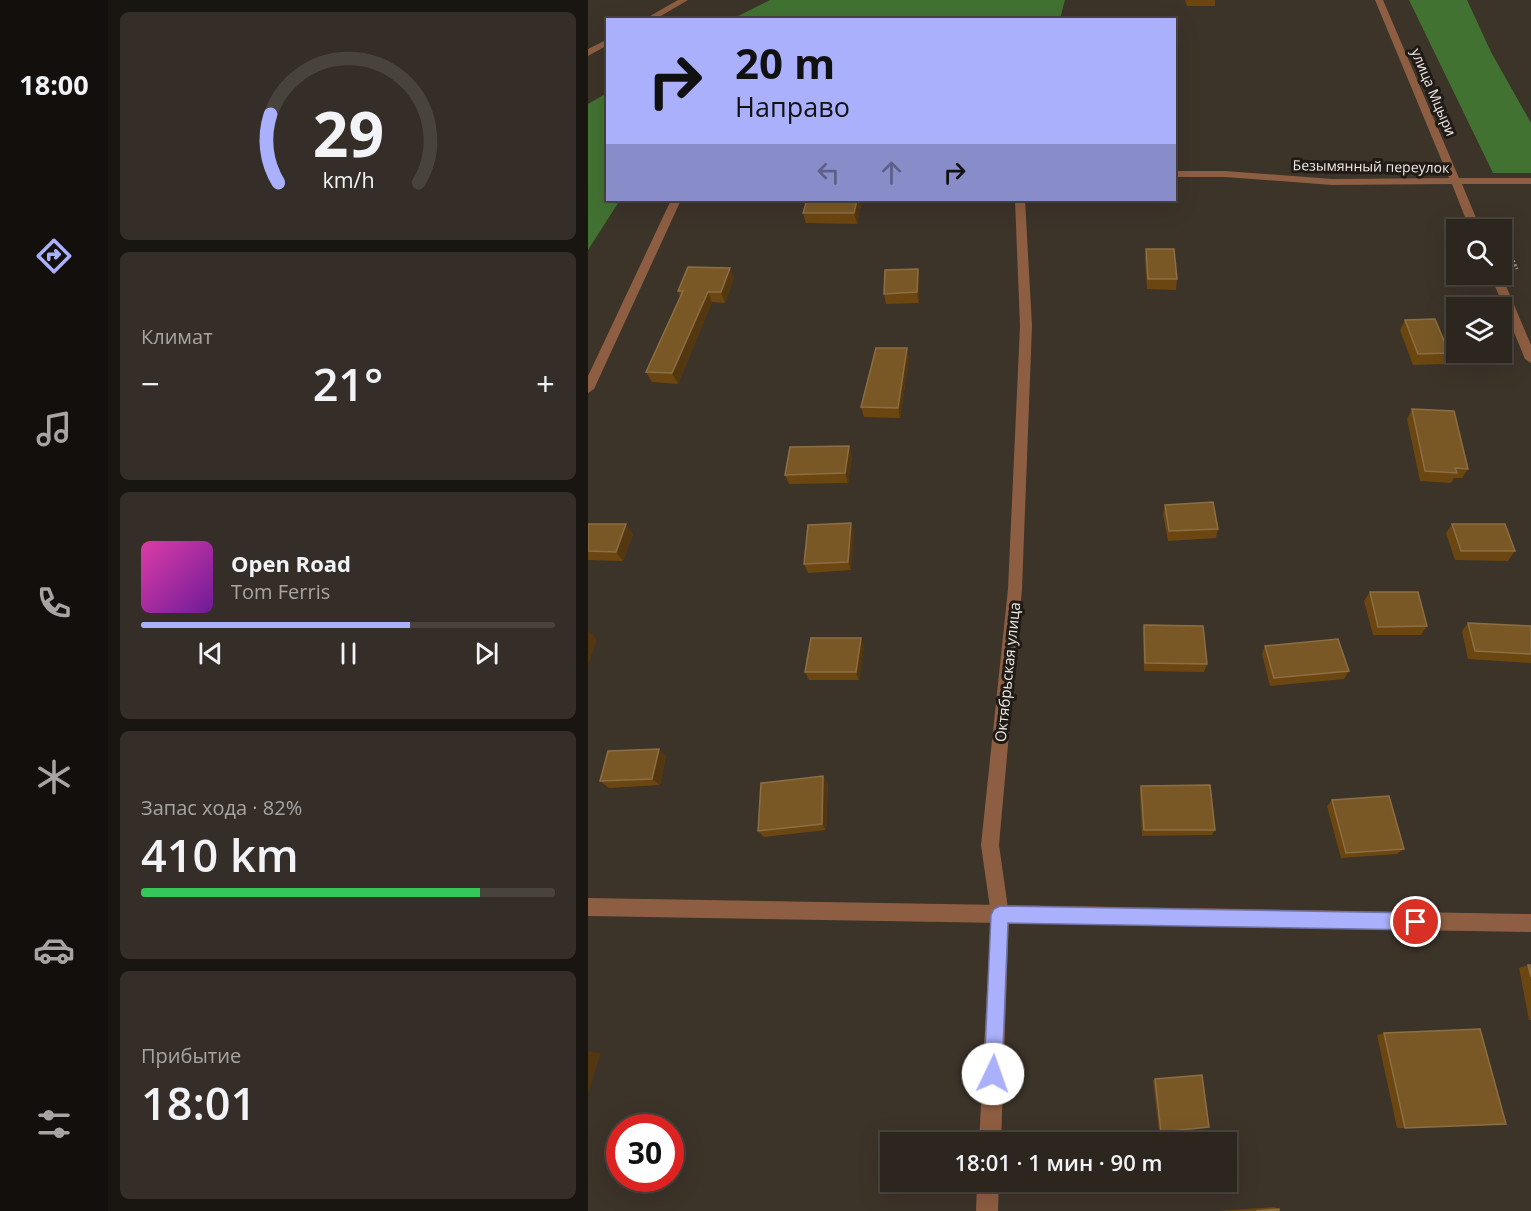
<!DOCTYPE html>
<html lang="ru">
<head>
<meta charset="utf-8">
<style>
  :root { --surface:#2d261f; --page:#352e28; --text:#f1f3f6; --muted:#a7a5a4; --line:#48433d; --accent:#aab0fc }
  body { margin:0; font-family:"Open Sans",sans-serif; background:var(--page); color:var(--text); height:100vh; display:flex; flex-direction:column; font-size:22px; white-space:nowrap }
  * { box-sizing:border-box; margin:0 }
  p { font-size:20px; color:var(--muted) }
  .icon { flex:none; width:33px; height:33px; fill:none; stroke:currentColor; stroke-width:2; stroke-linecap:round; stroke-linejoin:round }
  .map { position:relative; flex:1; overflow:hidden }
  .side { display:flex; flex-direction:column; gap:12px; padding:12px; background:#191511; width:480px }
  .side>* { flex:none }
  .guide { position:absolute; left:18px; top:18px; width:570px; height:183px; border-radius:0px; box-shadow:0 6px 24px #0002,0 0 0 2px var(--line); background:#aab0fc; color:#111; overflow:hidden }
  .fabs { position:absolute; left:858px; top:219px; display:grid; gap:12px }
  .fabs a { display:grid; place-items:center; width:66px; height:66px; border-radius:0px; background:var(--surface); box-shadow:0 6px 24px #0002,0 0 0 2px var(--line); font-size:30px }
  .speed { position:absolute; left:18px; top:1114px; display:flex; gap:12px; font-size:30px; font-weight:700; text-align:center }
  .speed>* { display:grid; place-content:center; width:78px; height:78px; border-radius:50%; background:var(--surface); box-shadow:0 6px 24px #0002,0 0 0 2px var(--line); line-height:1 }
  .speed .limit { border:9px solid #d22; background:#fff; color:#111 }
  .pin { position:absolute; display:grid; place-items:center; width:51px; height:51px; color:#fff; margin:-26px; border:3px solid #fff; border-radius:50%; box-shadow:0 2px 6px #0007 }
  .me { position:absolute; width:66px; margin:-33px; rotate:3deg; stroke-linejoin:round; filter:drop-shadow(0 0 4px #0008) }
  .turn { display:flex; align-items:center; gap:21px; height:126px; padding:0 30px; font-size:27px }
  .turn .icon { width:78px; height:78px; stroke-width:2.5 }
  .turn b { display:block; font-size:42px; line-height:51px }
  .lanes { display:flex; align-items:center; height:57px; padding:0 30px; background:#0003; justify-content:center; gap:30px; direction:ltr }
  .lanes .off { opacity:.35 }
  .big { font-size:45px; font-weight:600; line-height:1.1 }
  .side .widget { flex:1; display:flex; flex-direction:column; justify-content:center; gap:9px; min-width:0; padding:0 21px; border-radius:9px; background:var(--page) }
  .side .dial { align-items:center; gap:0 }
  .dial svg { height:156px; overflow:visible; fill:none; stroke:var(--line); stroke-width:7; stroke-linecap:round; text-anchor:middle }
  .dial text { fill:var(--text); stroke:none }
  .song { display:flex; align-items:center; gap:18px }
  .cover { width:72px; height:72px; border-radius:9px; background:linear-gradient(135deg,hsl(320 70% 55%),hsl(280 70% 35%)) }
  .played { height:6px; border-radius:3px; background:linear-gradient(90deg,var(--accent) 65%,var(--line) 65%) }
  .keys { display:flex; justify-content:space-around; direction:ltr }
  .heat { display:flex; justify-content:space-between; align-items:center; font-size:33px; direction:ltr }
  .charge { height:9px; border-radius:4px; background:linear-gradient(90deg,#34c759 82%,var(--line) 0) }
  .trip { position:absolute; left:292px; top:1132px; width:357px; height:60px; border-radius:0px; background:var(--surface); box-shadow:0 6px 24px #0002,0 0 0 2px var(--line); font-weight:600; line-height:60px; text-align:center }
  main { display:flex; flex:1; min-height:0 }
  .tabs { display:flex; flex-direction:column; width:108px; justify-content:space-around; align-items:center; background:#120f0c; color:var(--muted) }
  .tabs .icon { width:42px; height:42px }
  .tabs .selected { color:var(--accent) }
  .tabs b { font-size:27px; color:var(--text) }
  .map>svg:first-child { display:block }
</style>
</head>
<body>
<main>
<nav class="tabs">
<b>18:00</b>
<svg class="icon selected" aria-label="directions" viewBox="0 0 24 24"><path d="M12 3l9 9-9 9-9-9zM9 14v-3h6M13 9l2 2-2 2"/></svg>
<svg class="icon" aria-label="music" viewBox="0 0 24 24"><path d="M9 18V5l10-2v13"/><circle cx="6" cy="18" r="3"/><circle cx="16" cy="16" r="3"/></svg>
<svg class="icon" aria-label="phone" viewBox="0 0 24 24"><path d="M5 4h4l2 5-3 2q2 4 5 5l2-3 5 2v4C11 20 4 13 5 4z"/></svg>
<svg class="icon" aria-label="climate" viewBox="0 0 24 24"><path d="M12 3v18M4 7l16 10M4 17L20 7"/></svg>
<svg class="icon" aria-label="car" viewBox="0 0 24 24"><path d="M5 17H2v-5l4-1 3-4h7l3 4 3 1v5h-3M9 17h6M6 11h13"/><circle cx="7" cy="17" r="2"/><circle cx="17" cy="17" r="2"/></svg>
<svg class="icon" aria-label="filters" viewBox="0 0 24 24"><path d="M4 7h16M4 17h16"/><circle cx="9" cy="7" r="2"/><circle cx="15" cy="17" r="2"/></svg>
</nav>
<section class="side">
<div class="widget dial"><svg viewBox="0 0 100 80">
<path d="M14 69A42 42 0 1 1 86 69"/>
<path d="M14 69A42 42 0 0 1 10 34" stroke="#aab0fc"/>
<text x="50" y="56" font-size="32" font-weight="700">29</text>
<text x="50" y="72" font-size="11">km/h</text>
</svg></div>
<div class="widget"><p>Климат</p>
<div class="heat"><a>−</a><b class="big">21°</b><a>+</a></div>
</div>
<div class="widget">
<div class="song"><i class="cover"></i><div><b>Open Road</b><p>Tom Ferris</p></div></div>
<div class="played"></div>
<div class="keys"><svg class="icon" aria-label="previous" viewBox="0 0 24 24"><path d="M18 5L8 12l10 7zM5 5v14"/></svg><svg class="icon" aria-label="pause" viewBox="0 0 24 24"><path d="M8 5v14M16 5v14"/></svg><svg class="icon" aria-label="next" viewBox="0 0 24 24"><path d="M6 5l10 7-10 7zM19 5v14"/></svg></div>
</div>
<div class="widget"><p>Запас хода · 82%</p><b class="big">410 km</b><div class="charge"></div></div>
<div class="widget"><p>Прибытие</p><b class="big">18:01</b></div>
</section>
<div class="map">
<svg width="943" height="1211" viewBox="0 0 943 1211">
  <rect width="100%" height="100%" fill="#3c3329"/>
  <path fill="#427232" d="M182 0H477L472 19H144Z
    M821 0H879L903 52 943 123V173H905Z
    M19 93 20 200H32L0 250V104Z"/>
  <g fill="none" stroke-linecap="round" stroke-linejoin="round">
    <path stroke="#9e978e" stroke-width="3" stroke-dasharray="2 2" stroke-linecap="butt" d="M914 235 929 269"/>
    <path fill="#8e5e42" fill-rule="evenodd" d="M0 898 943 914V932L0 916Z"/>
    <path fill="#8e5e42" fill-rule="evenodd" d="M787 0H795L871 178H943V184H874L893 230H882L864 184 744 185 637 177H586V171H637L744 179 861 178Z
      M83 200H93L6 389 0 393V376Z
      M427 200H437L444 326 434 589 411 845 421 915 413 1143H391L403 915 393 845 420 589 432 326Z
      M902 274H913L943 345V363L937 359Z
      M389 1182H411L410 1211H388Z"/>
    <path fill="#8e5e42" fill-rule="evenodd" d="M90 0H100L66 20H55Z
      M20 39V45L0 56V49Z"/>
  </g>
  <path fill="#6c4610" d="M597 0H627V6H599Z
    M274 200 269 224 218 223 215 213Z
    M558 249 589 279 588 290 559 289 557 260Z
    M330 269 331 279V303L298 304 296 294Z
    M146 278 137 303 124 302 90 384 64 382 58 372 92 297 90 291Z
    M817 320 861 353 856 364 825 365 812 330Z
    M319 348 321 359 312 418 276 417 273 407Z
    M824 409 880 469 874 478H866L863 483 832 481 819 419Z
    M261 446 264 456 260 483 201 484 197 475Z
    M577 505 630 529 628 538 580 541 575 514Z
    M0 524 45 534 35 561 0 560Z
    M864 524 927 551 920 561 867 560 858 533Z
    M266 532 263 570 220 573 216 564Z
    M782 592 839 626 833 635H785L776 601Z
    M880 623 943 626V663L880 659 874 631Z
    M556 625 619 664 616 672 556 671 555 633Z
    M273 638 276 646 271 680H221L217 672Z
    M677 646 761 671 756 679 682 686 674 654Z
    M78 756 72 785 21 788 12 781Z
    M240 782 238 830 176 837 170 831Z
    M553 786 627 830 624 835 554 836 552 792Z
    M744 800 816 849 809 854 753 858 739 806Z
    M940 965H943V1020H941L931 968Z
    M796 1033 817 1128H809L789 1035Z
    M567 1079 573 1132 571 1131 565 1080Z
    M686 1207 691 1209V1211H630Z"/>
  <path fill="#533710" d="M269 200H274L269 224 266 213Z
    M142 268 146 278 137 303 133 292Z
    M330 269 331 279V303L329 292Z
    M120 292 124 302 90 384 84 373Z
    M319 348 321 359 312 418 310 408Z
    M261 446 264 456 260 483 257 473Z
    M263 523 266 532 263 570 260 562Z
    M38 524 45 534 35 561 28 552Z
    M1 631 9 639 0 665V633Z
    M273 638 276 646 271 680 268 672Z
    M71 749 78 756 72 785 64 779Z
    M235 776 240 782 238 830 234 824Z
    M0 1051 13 1053 0 1093Z"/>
  <path fill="#7a5826" stroke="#8c6e44" stroke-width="1.5" d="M219 200H269L266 213H215Z
    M558 249H586L589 279H560Z
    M100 267 142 268 133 292H120L84 373 58 372 95 291H90Z
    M330 269 329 292 296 294 297 270Z
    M847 319 861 353 830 354 817 320Z
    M288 348H319L310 408 273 407Z
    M824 409 866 411 880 469 867 468 869 473 837 471Z
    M261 446 257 473 197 475 202 447Z
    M625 502 630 529 581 531 577 505Z
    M263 523 260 562 216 564 220 525Z
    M0 524H38L28 552 0 551Z
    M864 524H917L927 551H873Z
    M782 592H830L839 626 790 627Z
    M880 623 943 626V654L887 651Z
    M556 625 615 626 619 664 557 663Z
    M223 638H273L268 672H217Z
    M750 639 761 671 686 678 677 646Z
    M71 749 64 779 12 781 20 751Z
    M235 776 234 824 170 831 173 783Z
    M622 785 627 830H556L553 786Z
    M801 796 816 849 758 853 744 800Z
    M940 965H943V977Z
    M892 1029 918 1124 817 1128 796 1033Z
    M614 1075 621 1127 573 1132 567 1079Z
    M691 1209V1211H668Z"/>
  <path fill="#aab0fc" stroke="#6e72a4" stroke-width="1.5" d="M412 906 828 913 834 916 836 922 834 928 828 930 420 923 414 1074 411 1081 405 1084 398 1081 396 1074 403 915 406 909Z"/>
  <g text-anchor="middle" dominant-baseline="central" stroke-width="6" stroke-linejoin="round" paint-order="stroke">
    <g font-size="14" fill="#efe9e2" stroke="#201b17">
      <text transform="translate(846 92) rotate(67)">улица Мцыри</text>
      <text transform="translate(783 166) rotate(1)">Безымянный переулок</text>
    </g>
    <g font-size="15" fill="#efe9e2" stroke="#201b17">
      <text transform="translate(419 672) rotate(-84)">Октябрьская улица</text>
    </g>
  </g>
</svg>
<div class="fabs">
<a><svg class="icon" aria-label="search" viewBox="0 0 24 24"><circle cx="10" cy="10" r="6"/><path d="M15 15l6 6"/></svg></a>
<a><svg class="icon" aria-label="layers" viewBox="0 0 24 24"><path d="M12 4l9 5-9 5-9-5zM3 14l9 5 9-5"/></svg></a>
</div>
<div class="speed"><div class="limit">30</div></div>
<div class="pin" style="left:828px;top:922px;background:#d93025"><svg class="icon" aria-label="arrive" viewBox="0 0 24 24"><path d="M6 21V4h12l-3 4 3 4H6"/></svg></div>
<svg class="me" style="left:405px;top:1074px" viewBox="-20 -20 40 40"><circle r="19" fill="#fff"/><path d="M0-13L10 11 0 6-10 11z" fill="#aab0fc"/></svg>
<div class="trip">18:01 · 1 мин · 90 m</div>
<div class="guide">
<div class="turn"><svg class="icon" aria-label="right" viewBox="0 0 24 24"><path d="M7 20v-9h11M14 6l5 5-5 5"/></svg><div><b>20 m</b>Направо</div></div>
<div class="lanes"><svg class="icon off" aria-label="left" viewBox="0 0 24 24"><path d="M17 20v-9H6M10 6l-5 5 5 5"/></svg><svg class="icon off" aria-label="ahead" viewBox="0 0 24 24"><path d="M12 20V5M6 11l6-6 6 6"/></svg><svg class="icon" aria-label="right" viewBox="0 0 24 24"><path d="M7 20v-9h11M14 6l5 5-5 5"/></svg></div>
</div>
</div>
</main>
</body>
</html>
